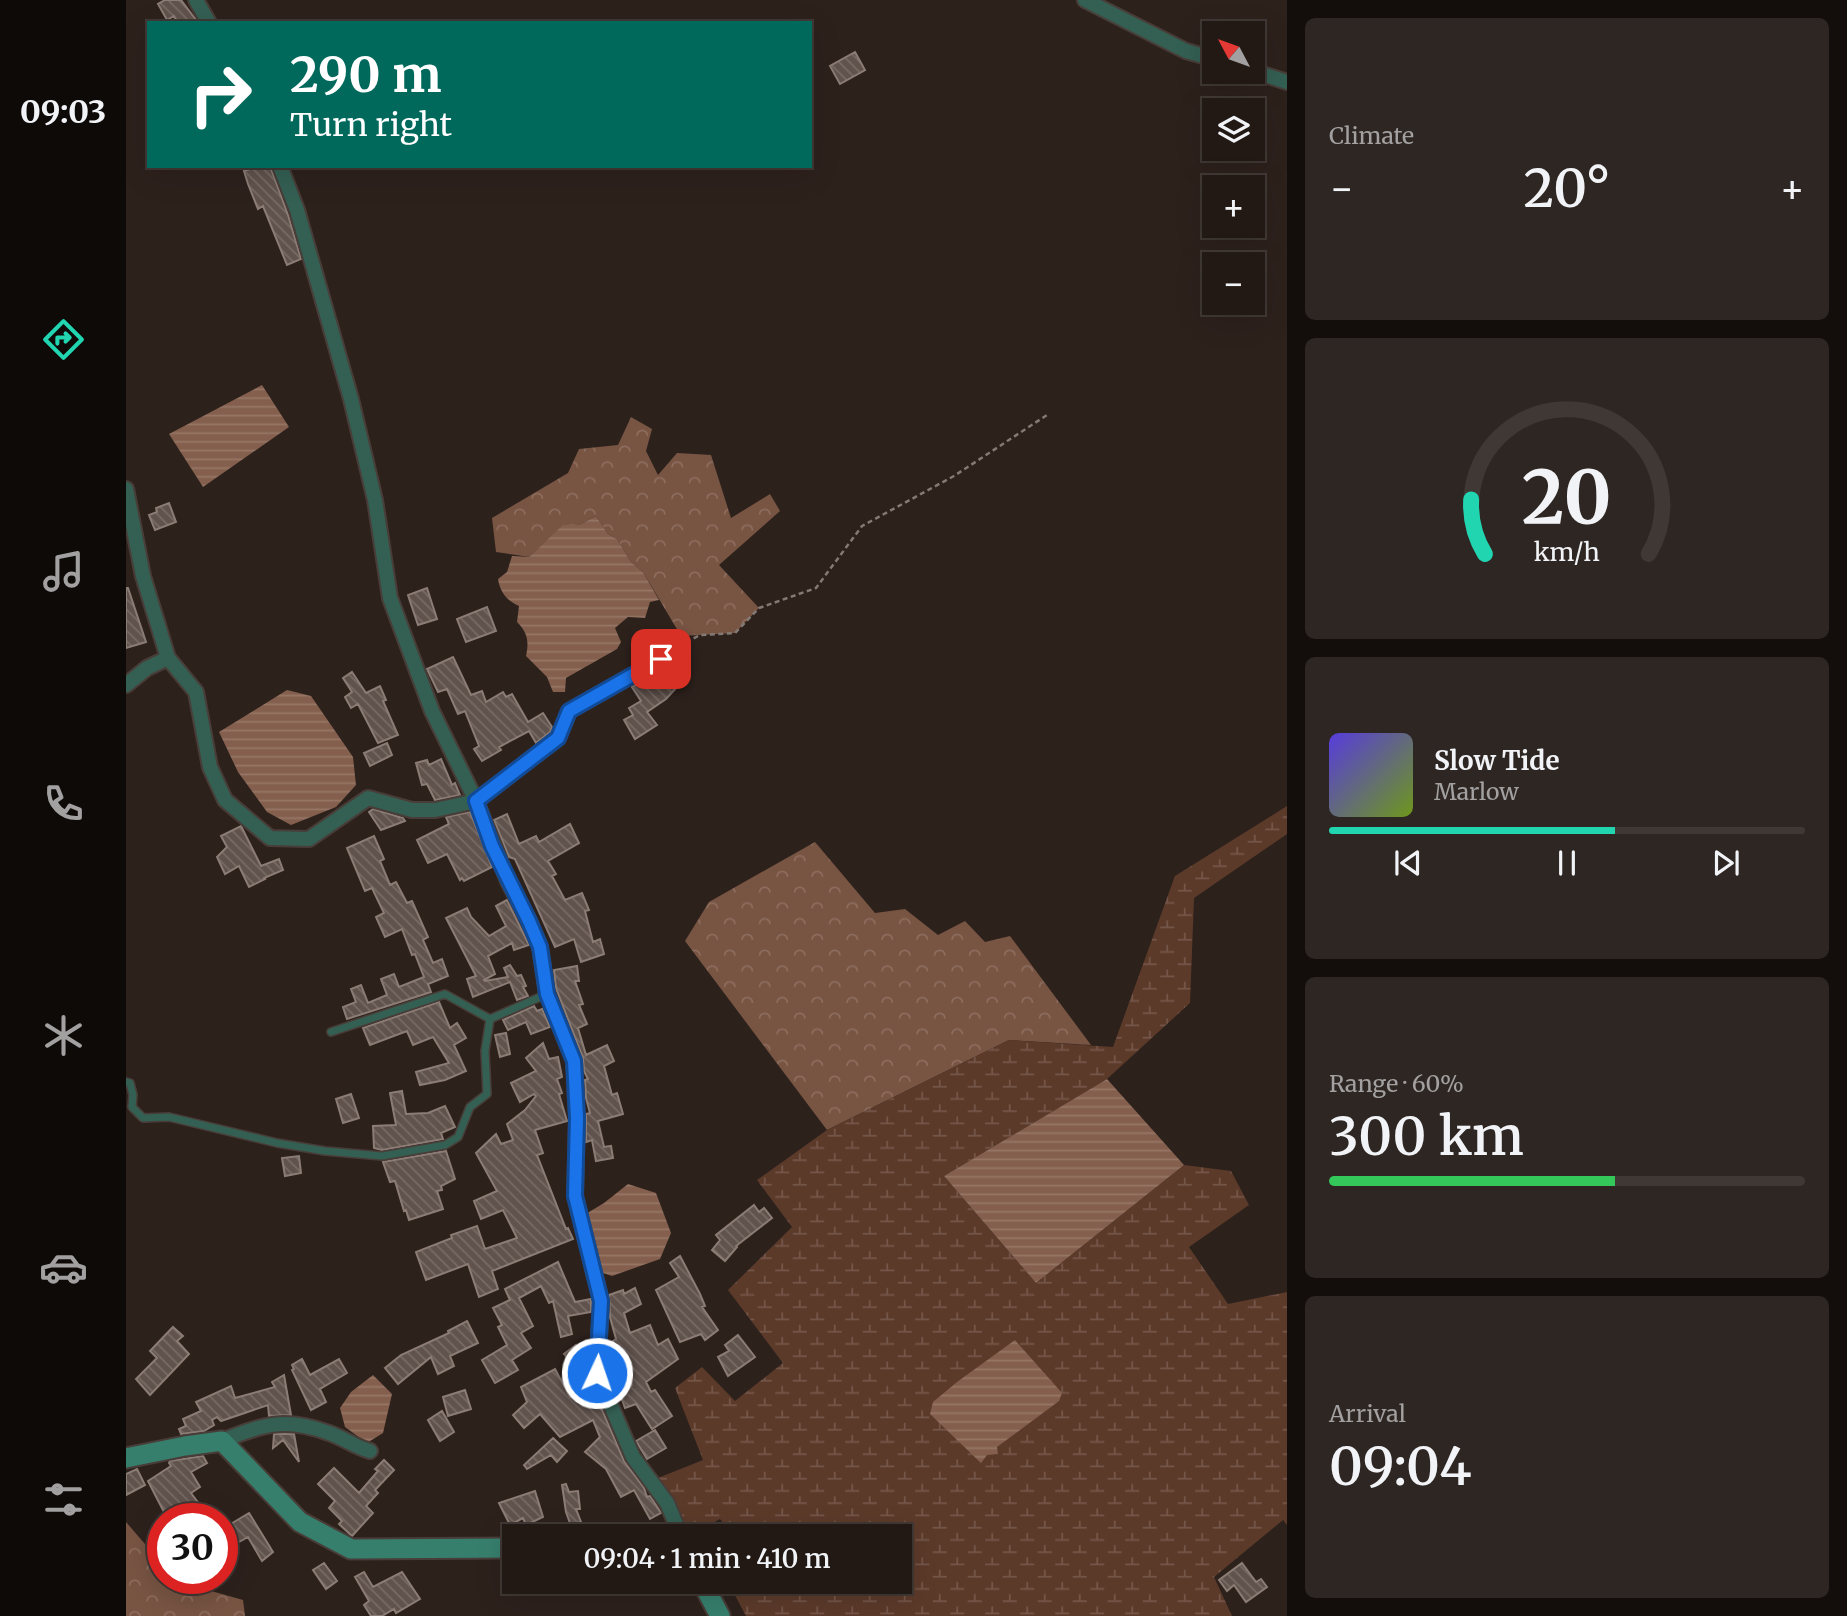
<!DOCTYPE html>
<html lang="en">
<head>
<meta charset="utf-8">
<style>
  :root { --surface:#221915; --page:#2e2622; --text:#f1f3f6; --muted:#a2a0a0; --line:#3f3834; --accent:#20d5b0 }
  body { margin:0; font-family:Merriweather,serif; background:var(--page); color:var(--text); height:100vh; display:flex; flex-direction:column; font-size:26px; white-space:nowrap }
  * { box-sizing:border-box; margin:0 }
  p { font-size:23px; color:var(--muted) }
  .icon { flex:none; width:38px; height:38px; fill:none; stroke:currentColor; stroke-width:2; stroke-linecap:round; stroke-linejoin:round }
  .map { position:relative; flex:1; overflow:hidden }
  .details { display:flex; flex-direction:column; gap:18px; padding:18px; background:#130e0c; width:560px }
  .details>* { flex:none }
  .top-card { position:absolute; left:21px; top:21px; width:665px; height:147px; border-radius:0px; box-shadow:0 7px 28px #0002,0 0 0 2px var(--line); background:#00695c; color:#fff; overflow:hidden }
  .needle { width:46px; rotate:311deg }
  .controls { position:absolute; left:1076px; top:21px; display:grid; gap:14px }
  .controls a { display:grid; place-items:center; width:63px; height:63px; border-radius:0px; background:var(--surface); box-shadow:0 7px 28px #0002,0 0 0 2px var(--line); font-size:35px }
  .speed { position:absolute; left:21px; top:1503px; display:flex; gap:14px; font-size:35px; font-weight:700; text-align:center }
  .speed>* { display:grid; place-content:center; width:91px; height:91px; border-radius:50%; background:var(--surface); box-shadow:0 7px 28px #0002,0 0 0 2px var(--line); line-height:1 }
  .speed .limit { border:10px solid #d22; background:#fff; color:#111 }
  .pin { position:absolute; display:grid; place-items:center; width:60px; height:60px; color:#fff; margin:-30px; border-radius:14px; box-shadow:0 4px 10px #0006 }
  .me { position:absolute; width:77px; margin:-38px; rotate:3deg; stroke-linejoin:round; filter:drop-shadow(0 0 5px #0008) }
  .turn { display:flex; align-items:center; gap:24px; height:147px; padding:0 28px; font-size:32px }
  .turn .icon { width:91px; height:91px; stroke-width:2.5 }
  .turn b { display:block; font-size:49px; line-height:60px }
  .big { font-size:52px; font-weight:600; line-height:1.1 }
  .details .widget { flex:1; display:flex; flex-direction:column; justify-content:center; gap:10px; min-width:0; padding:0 24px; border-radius:10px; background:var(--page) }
  .details .dial { align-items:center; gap:0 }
  .dial svg { height:182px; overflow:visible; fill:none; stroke:var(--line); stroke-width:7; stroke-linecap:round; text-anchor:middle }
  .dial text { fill:var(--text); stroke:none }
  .song { display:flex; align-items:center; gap:21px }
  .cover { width:84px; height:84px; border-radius:10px; background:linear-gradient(135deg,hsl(250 70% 55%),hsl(80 70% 35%)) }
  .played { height:7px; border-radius:4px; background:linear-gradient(90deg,var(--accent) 60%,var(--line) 60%) }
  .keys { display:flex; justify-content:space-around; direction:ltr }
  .heat { display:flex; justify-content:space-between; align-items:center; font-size:38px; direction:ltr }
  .charge { height:10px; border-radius:5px; background:linear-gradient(90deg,#34c759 60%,var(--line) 0) }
  .trip { position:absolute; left:376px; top:1524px; width:410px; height:70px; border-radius:0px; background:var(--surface); box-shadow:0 7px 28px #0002,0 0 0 2px var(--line); font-weight:600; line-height:70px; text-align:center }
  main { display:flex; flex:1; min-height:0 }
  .menu { display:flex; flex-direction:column; width:126px; justify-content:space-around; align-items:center; background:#0e0a08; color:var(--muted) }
  .menu .icon { width:49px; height:49px }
  .menu .selected { color:var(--accent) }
  .menu b { font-size:32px; color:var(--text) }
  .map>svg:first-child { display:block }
</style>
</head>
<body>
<main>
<nav class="menu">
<b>09:03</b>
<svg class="icon selected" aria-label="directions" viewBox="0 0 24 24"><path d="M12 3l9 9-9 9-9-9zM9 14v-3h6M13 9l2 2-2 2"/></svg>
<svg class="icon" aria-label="music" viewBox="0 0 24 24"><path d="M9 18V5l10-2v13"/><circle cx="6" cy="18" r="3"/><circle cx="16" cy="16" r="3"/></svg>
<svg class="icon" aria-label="phone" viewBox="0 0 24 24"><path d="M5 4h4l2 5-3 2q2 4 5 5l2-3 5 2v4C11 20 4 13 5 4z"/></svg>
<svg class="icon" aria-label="climate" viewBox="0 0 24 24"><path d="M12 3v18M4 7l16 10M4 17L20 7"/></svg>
<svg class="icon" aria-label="car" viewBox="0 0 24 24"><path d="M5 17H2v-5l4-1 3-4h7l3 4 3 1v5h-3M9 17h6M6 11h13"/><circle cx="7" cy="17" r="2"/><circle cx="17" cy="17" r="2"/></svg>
<svg class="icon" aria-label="filters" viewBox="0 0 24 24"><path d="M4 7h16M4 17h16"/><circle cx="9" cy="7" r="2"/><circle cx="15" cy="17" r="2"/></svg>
</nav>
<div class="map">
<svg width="1161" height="1616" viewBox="0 0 1161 1616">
  <defs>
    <pattern id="forest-crowns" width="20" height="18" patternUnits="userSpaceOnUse" patternTransform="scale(1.75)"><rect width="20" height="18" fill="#785443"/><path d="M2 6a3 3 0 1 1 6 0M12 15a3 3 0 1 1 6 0" fill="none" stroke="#8c6d5e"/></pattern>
    <pattern id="wetland-marsh" width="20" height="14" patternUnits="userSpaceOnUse" patternTransform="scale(1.75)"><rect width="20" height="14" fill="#5c3a2a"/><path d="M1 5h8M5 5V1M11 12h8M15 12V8" fill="none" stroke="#745649"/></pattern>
    <pattern id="water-rules" width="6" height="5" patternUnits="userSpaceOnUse" patternTransform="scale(1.75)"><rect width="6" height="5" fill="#845f4d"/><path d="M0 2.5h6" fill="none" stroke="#967666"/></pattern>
    <pattern id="building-back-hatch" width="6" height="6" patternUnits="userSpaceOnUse" patternTransform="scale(1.75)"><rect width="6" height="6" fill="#60524c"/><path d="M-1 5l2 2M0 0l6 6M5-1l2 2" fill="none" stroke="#776b66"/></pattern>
  </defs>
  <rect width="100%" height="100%" fill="#2d211c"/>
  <path fill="url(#forest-crowns)" d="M505 417 526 429 520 451 532 475 551 453 585 455 605 518 644 494 654 511 593 565 633 608 609 633 555 636 517 572 505 562 491 539 482 534 470 516 453 525 437 526 403 557 370 552 366 518 442 473 453 449 492 445Z
    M689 842 749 913 779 909 812 935 839 921 859 942 884 936 965 1045 883 1040 701 1130 559 941 583 902Z
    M0 1522 37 1565V1578L48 1579 50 1581 117 1600 119 1616H0Z"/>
  <path fill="url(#wetland-marsh)" d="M1161 806V834L1068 898 1064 1003 981 1079 818 1176 910 1283 1058 1165 1105 1171 1123 1205 1063 1247 1102 1304 1161 1292V1525L1157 1520 1088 1577 1106 1616H620L602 1582H774V1536H607L594 1519 563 1536 532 1478 577 1460 549 1388 576 1367 609 1401 657 1363 602 1290 666 1227 631 1180 701 1130 883 1040 987 1047 1049 876Z"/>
  <path fill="url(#water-rules)" d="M136 385 163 427 77 487 43 434Z
    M470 516 482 534 491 539 505 562 517 572 533 600 524 602 519 618 502 617 489 628 495 642 491 649 440 678 439 692H427L421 677 400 656C403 642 402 633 391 622L393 606C381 601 374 592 372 579L381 572 386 556 403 557 437 525H453Z
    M161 690 185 696 227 757 230 785 210 807 165 825 141 812 112 772 93 732Z
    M981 1079 1058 1165 910 1283 818 1176Z
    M502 1184 530 1193 545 1233 534 1259 486 1276 471 1271 458 1215 478 1203Z
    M889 1340 936 1393 933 1401 871 1447 872 1454 861 1455 855 1463 804 1414 807 1402 831 1382Z
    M247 1375 266 1394 257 1433 241 1443 219 1427 214 1408 225 1392Z"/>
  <path fill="url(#building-back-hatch)" stroke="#8b7c75" stroke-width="2" d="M39 0H55L70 20 64 23H51L48 16 41 20 32 4Z
    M729 52 739 70 714 84 704 66Z
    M123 166H144L162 215 175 259 161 265 137 206 132 209 122 184 118 171 124 169Z
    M43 503 50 522 29 530 23 515 31 512 30 508Z
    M0 588H2L20 642 0 648Z
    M301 588 311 619 292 625 282 595Z
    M361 607 370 631 340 642 331 619Z
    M327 657 345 695 356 691 360 702 377 692 380 697 386 694 402 722 417 713 426 727 424 732 410 743 403 731 373 747 375 750 356 761 348 749 353 746 339 711 332 714 321 689 312 692 301 669Z
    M535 670 552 686 540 699 521 712 531 725 509 739 498 720 507 715 503 708 515 701 506 687Z
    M226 672 240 693 254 686 260 700 257 701 272 735 252 743 232 704 225 708 219 697 226 692 217 678Z
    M261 743 266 755 244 766 238 753Z
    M315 759 326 785 329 783 334 795 309 800 301 784 296 785 290 763 301 760 303 765Z
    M247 809 277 818 279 821 255 830 243 812Z
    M344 812 366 867 338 881 336 878 334 880 321 854 302 863 291 840 323 824 320 817Z
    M381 814 393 844 410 836 413 842 444 824 453 843 422 861 430 874 426 876 439 900 456 893 463 910 459 911 467 942 474 939 478 954 455 962 448 939 429 947 389 859 383 857 368 820Z
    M115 826 135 866 153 859 157 870 138 878 139 879 123 887 113 866 99 874 91 857 101 847 95 836Z
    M248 836 258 859 254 861 264 885 270 882 281 903 286 901 302 937 297 940 307 963 316 959 322 976 302 984 305 992 221 1019 217 1007 230 1002 225 989 235 985 242 1003 261 995 255 979 268 974 273 987 298 977 289 954 286 955 276 929 259 937 250 917 258 913 246 888 239 891 221 848Z
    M381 900 403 945 388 950 386 943 362 956 369 974 358 980 359 981 382 977 378 968 384 965 391 976 395 975 400 986 397 987 402 996 391 1000 384 982 347 997 341 979 350 976 320 918 341 908 345 917 363 936 380 926 370 906Z
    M451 966 453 981H449L457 1004 453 1005 461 1024 452 1028 460 1055 481 1045 488 1061 478 1066 486 1095 491 1093 497 1114 472 1121 478 1147 485 1146 487 1158 470 1161 466 1140 460 1142V1114L464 1113 460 1098 459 1080 462 1079 458 1071 457 1058 430 988 428 970Z
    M313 1002 324 1028 331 1023 340 1038 328 1045 340 1071 319 1080 294 1085 290 1072 323 1063 307 1037 287 1045 281 1031 244 1045 237 1028Z
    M408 1006 411 1011 416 1009 424 1027 405 1034 400 1022 382 1030 377 1020Z
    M380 1033 384 1054 374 1057 369 1035Z
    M417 1043 423 1059 432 1057 436 1077 431 1079 436 1093 433 1094 441 1121 409 1130 417 1153 411 1155 440 1229 442 1228 447 1239 366 1271 372 1289 353 1297 342 1264 300 1280 290 1252 326 1238 325 1235 351 1226 359 1249 391 1238 377 1210 355 1219 348 1201 371 1191 350 1153 370 1134 375 1144 387 1140 381 1124 399 1110 410 1096 408 1094 394 1102 385 1083 410 1071 400 1058Z
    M276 1091 280 1114 302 1113 319 1106 329 1127 315 1133 317 1139 256 1150 248 1148 247 1126 270 1125 264 1093Z
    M225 1094 233 1118 217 1123 210 1099Z
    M320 1151 329 1179 315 1186 316 1190 311 1191 317 1209 283 1220 280 1210 278 1211 269 1181 264 1182 257 1162Z
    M173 1156 175 1173 159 1176 156 1158Z
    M628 1205 633 1212 638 1208 646 1218 610 1246 611 1247 599 1261 586 1250 594 1240 590 1235Z
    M554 1256 574 1294 579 1306 576 1307 592 1330 579 1340 575 1334 554 1342 530 1290 553 1277 544 1263Z
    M432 1262 449 1302 465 1299V1312L442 1316 446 1334 435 1337 427 1301 423 1303 415 1286 393 1298 407 1326 395 1333 405 1348 386 1360 392 1370 369 1383 356 1360 381 1345 372 1327 376 1325 367 1308 384 1300 379 1289Z
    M509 1288 515 1304 498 1313 504 1333 524 1325 532 1345 542 1339 552 1359 520 1382 525 1392 529 1390 546 1416 526 1429 510 1404 499 1408 492 1389 506 1385 487 1341 490 1339 484 1317 483 1295 497 1290 498 1294Z
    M341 1321 352 1343 324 1356 328 1366 312 1374 305 1357 272 1384 259 1368 275 1355 323 1333 322 1331Z
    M47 1327 57 1336 51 1341 63 1354 24 1395 10 1379 31 1358 24 1351Z
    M612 1335 629 1357 602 1376 592 1357 603 1351 599 1345Z
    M450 1345 462 1362V1377L459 1379 438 1354Z
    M176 1359 184 1375 213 1359 221 1373 194 1389 200 1402 185 1410 166 1370 168 1369 166 1365Z
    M429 1369 444 1397 466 1386 498 1461 518 1488 521 1497 524 1496 535 1513 524 1519 508 1490 495 1497 480 1469 459 1452 474 1437 467 1420 434 1437 414 1414 398 1428 387 1415 401 1402 395 1387Z
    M158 1375 165 1415 143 1416 142 1405 95 1421 91 1417 86 1420 88 1425 78 1431 55 1434 53 1429 60 1426 57 1419 75 1411 70 1402 105 1386 109 1398 149 1387 146 1382Z
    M339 1390 345 1409 322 1416 317 1397Z
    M316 1411 328 1432 314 1441 302 1420Z
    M529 1430 540 1448 521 1459 510 1441Z
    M148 1434H168L173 1462 157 1440 147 1448Z
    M427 1438 441 1451 431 1462 425 1455 401 1469 398 1465Z
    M77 1456 81 1463 65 1472 74 1487 65 1493 80 1513 72 1519H42L50 1514H39L22 1481 45 1466 43 1463 44 1461Z
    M258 1460 268 1470 249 1490 252 1493 240 1506 247 1513 226 1536 213 1524 216 1521 203 1508 209 1501 192 1484 208 1468 233 1493 252 1471 249 1469Z
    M11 1469 19 1485 0 1495V1474Z
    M440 1484 443 1492 452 1491 454 1509H450L455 1522 445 1526 440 1512 436 1485Z
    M409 1491 417 1517 400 1525 397 1518 384 1525 373 1503Z
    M123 1513 147 1552 136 1561 122 1537 113 1542 103 1525Z
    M198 1563 211 1581 200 1589 187 1570Z
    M1116 1563 1130 1582 1135 1579 1141 1587 1120 1602 1108 1585 1101 1591 1093 1580Z
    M238 1572 247 1587 276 1572 294 1599 270 1613 268 1609 256 1616H245L238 1605 243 1601 229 1577Z"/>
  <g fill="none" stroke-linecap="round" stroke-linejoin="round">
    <g stroke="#483d38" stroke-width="10">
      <path id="lane" d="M205 1032 319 994 364 1019
        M0 1082 4 1083 7 1095 6 1107 17 1118 43 1117 151 1143 199 1151 256 1156 319 1145 332 1137 344 1107 361 1094 359 1051 364 1019 421 994"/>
    </g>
    <g stroke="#483d38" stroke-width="18">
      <path id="street" d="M70 0 83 23
        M959 0 1060 51 1088 59
        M1127 71 1161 82
        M154 166 171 210 225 399 249 500 264 598 306 711 350 801 382 881 403 921 414 947 421 994 448 1061 451 1118 449 1196 475 1301 471 1373 507 1457 541 1503 555 1536
        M0 489 17 576 42 658 70 692 84 767 99 800 144 838 183 839 242 798 286 810H309L350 801 432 738 443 711 535 659
        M0 685 21 668 42 658
        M96 1441C136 1424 160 1417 203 1433 218 1438 229 1447 244 1451"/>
    </g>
    <g stroke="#483d38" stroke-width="23">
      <path id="secondary" d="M0 1458 59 1446 96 1441 174 1522 225 1549 388 1548
        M576 1582 594 1616"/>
    </g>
    <path stroke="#847a75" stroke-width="2.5" stroke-dasharray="5 3.5" stroke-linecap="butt" d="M545 650 574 635 609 633 633 608 690 588 736 526 828 476 921 415"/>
    <use href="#lane" stroke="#345f53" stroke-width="7"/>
    <use href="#street" stroke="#345f53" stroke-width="14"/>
    <use href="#secondary" stroke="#377f6d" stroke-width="19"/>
  </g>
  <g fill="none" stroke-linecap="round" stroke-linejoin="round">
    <g stroke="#114b97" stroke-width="18">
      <path id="route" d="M471 1373 475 1301 449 1196 451 1118 448 1061 421 994 414 947 403 921 366 846 350 801 432 738 443 711 535 659"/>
    </g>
    <use href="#route" stroke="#1a73e8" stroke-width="12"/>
  </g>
</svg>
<div class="controls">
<a><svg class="needle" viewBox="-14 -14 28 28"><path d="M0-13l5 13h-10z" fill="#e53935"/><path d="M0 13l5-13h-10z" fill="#a2a0a0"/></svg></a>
<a><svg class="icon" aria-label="layers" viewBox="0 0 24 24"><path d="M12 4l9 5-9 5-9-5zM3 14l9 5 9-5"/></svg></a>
<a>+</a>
<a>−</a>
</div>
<div class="speed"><div class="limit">30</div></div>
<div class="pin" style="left:535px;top:659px;background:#d93025"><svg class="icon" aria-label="arrive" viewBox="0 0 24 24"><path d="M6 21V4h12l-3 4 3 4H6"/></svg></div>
<svg class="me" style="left:471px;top:1373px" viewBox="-20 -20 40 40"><circle r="17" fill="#1a73e8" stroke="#fff" stroke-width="3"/><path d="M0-11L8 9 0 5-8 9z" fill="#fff"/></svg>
<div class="trip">09:04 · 1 min · 410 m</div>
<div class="top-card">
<div class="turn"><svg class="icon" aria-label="right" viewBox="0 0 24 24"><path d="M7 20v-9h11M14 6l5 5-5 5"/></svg><div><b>290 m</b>Turn right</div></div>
</div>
</div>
<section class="details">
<div class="widget"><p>Climate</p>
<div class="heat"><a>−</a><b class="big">20°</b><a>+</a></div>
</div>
<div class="widget dial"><svg viewBox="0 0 100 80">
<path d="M14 69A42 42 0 1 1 86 69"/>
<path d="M14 69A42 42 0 0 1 8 45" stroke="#20d5b0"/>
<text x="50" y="56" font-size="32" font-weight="700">20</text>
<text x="50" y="72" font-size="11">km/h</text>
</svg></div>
<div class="widget">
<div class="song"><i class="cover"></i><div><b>Slow Tide</b><p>Marlow</p></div></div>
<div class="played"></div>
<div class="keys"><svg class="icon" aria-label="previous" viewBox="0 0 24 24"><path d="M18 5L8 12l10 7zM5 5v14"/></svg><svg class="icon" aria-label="pause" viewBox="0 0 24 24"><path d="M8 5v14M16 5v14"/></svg><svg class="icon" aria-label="next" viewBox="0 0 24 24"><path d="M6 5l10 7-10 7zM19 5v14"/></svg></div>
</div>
<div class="widget"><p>Range · 60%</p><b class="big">300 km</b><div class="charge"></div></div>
<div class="widget"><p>Arrival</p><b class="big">09:04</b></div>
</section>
</main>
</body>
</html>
